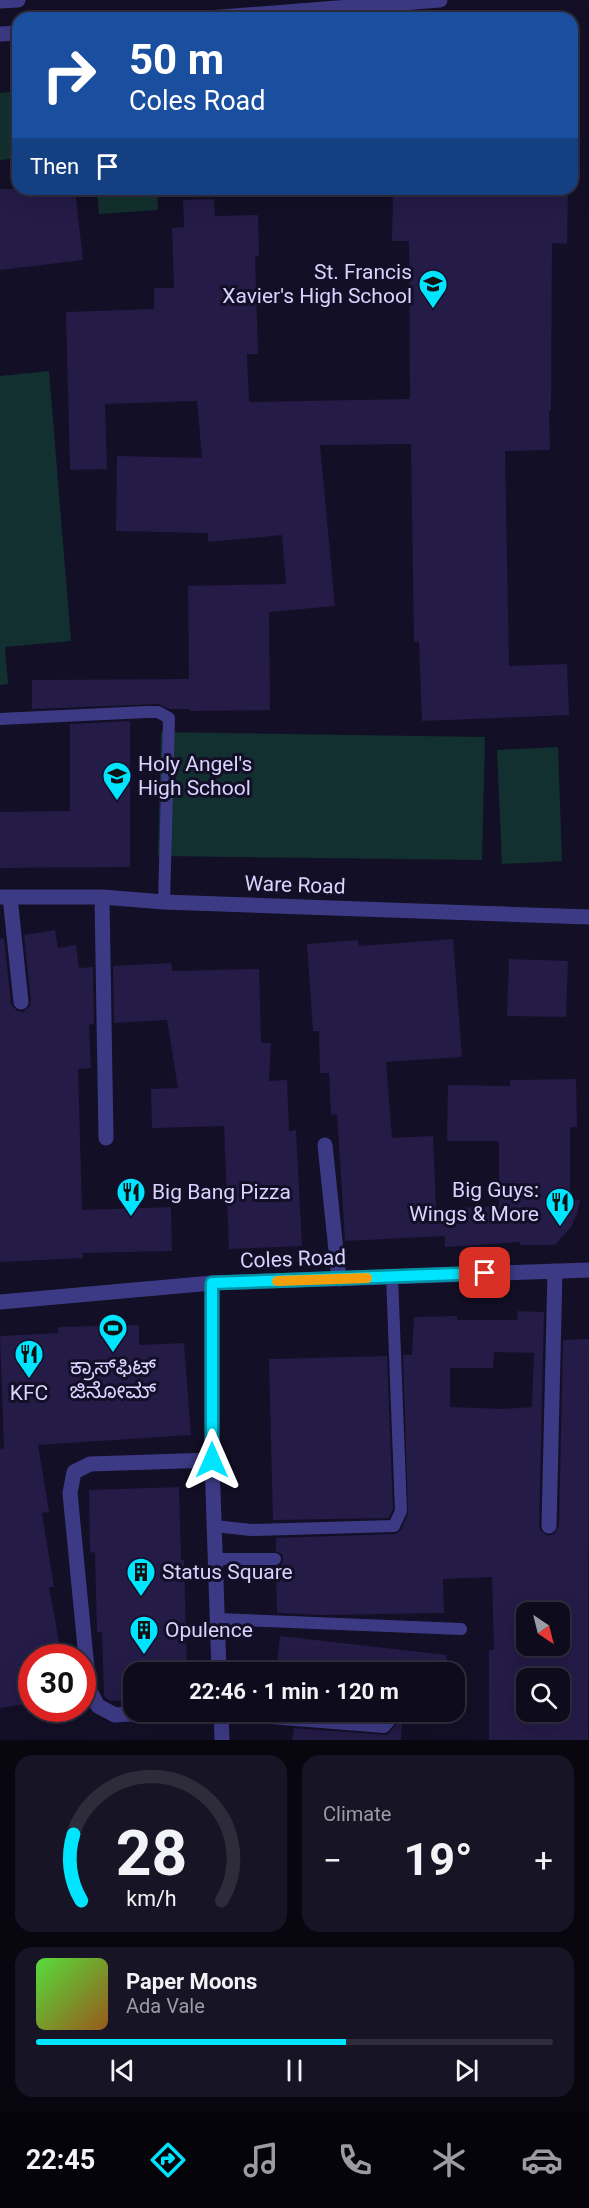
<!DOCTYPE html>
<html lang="en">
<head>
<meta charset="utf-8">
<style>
  :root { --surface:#0e0b1c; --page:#171425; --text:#f1f3f6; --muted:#9b9ba3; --line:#2e2b3b; --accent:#00e5ff }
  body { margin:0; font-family:Roboto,"Noto Sans Kannada",sans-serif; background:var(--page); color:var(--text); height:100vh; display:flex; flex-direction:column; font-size:22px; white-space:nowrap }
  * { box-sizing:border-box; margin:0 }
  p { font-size:20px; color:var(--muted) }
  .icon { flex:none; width:33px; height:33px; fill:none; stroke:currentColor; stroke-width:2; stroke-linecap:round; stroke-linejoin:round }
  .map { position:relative; height:1740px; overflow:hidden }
  .details { display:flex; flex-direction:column; gap:15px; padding:15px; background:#08060f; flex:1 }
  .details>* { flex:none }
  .banner { position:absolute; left:12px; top:12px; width:566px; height:183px; border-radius:18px; box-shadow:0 6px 24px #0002,0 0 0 2px var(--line); background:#1a4fa0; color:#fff; overflow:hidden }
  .needle { width:39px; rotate:145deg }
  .controls { position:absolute; left:516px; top:1602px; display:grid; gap:12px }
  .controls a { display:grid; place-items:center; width:54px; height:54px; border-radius:12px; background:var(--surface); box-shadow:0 6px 24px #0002,0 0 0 2px var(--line); font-size:30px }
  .speed { position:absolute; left:18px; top:1644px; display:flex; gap:12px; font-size:30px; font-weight:700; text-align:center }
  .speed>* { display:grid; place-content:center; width:78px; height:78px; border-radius:50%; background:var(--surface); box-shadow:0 6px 24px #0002,0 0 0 2px var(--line); line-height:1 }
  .speed .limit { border:9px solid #d22; background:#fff; color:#111 }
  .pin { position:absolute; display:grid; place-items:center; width:51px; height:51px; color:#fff; margin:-26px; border-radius:12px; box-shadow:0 3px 9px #0006 }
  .me { position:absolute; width:66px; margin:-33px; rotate:0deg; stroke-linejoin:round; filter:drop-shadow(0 0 4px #0008) }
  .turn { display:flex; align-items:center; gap:21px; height:126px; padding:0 18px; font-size:27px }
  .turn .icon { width:78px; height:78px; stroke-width:2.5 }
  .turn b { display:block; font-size:42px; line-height:51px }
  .then { display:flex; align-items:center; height:57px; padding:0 18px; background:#0003; gap:12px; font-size:22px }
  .big { font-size:45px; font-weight:700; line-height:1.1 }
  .details .tile { flex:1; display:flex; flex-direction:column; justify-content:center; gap:9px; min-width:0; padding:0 21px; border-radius:18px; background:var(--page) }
  .details .dial { align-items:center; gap:0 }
  .dial svg { height:156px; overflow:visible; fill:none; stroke:var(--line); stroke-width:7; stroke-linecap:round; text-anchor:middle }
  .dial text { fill:var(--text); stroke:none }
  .song { display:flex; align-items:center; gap:18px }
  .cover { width:72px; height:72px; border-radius:9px; background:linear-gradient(135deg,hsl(110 70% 55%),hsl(30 70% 35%)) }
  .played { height:6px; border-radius:3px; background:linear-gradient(90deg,var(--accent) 60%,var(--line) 60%) }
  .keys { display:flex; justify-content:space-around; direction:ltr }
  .heat { display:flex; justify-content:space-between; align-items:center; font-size:33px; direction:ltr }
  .details .tiles { flex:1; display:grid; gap:15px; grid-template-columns:1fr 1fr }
  .tile:last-child { grid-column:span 2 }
  .trip { position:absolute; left:123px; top:1662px; width:342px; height:60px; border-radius:18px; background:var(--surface); box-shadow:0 6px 24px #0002,0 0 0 2px var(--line); font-weight:700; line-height:60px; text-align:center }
  .tab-bar { display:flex; height:96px; justify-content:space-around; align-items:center; background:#06040b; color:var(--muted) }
  .tab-bar .icon { width:42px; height:42px }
  .tab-bar .current { color:var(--accent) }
  .tab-bar b { font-size:27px; color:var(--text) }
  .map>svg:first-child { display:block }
</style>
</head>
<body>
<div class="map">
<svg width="589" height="1740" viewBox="0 0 589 1740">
  <rect width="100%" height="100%" fill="#130f26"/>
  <path fill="#12302f" d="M18 91V158L0 160V93Z
    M97 189H157L158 210 99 214Z
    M49 371 71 641 5 647 8 684 0 685V376Z
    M161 732 485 737 482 860 158 856Z
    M558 747 562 861 502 864 497 750Z"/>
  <path fill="#241b47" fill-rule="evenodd" d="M0 189H75L83 260 0 270Z
    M393 189 568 190 567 244 552 243 551 410H549L550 450 505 451 509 666 567 664 569 715 422 721 419 642H414L411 444 320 445 335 606 269 612 270 710 190 711V709H170L158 704 32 709V680L189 679 188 586 286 584 282 535 208 542V533L116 531 117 456 202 458 197 401 105 404 107 469 70 470 66 312 154 309V288H174L172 228 184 227 183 200 214 199 215 216 258 215 259 256H255L258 354H247L249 402 410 399 409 241H392Z
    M130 721V867L0 868V812L70 811V724Z
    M55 930 58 948 76 945 79 968 93 967 94 1024 89 1025 91 1068 78 1069 82 1210 171 1207 172 1251 83 1253V1258L0 1262V939L4 938 11 1004 17 1011 23 1012 30 1006 31 1001 24 935Z
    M453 939 462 1057 386 1062 392 1138 433 1136 436 1209 499 1206V1141H447L448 1085 510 1086V1080L576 1079 577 1127H570V1201L580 1200 577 1214 571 1227 555 1245H520V1242L445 1247V1236L345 1241 337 1114 331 1115 329 1073H320L319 1031H313L307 944 358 940 359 946Z
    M509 959 568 961 566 1017 507 1016Z
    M171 963 172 971 259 969 261 1043H271L269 1081 287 1080 289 1131 296 1130 302 1246 229 1249 224 1126 152 1128 151 1089 178 1088 167 1020 114 1023 113 966Z
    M518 1311 544 1312 539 1526 541 1531 548 1536 554 1534 559 1526 563 1340 589 1339 588 1740H489V1650H494L492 1577 443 1579 444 1613 324 1615 277 1613 276 1567 282 1564 283 1558 282 1554 276 1551V1538L395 1534 401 1530 408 1514 403 1355H412L414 1317 457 1316V1320H517ZM494 1352 534 1353 532 1407 503 1409 450 1407V1368H493ZM526 1612H560V1646H526ZM526 1678H560V1712H526Z
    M139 1325V1345L184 1343 191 1435 38 1445 49 1512 42 1513 54 1587H49L62 1658H32V1703L0 1708V1449L4 1448 0 1336 58 1333V1327Z
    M387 1356 393 1509 389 1518 273 1520 269 1359Z
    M179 1487 181 1560H184L187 1672H134V1700L110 1701 104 1696 102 1632H97L95 1552 90 1553 89 1490Z
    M280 1636 447 1655 444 1672H276Z
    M296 1712H387L381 1718Z
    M405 1712H440L438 1723 402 1719 401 1740H292L294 1728 387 1735 403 1717Z"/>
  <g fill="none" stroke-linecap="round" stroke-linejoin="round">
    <path stroke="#3d3a85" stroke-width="12" d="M0 719 146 712H158L169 718 164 902
      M214 1526 251 1530 394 1526 401 1511 392 1276
      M216 1559H275
      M217 1619 461 1629
      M221 1714 384 1727 397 1712"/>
    <path stroke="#3d3a85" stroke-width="15" d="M0 897H102L164 902 589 917
      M10 897 21 1002
      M102 897 106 1138
      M325 1145 339 1279
      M212 1283V1460L219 1672
      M549 1526 555 1271
      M156 1712 115 1715 98 1706 89 1689 70 1493 74 1472 90 1464 212 1460
      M221 1712 222 1740"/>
    <path stroke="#3d3a85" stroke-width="15" d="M0 1 18 0
      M208 18 440 0
      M0 34 18 33
      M0 1302 212 1283 589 1270"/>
  </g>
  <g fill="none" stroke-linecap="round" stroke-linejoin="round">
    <g stroke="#0095a6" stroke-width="15">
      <path id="route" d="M212 1460V1283L485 1273"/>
    </g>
    <use href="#route" stroke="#00e5ff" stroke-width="10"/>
    <path stroke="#f59e0b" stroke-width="10" d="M277 1281 367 1278"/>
  </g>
  <defs>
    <g id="school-pin" transform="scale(1.5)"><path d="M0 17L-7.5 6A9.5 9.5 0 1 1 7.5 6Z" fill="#00e5ff" stroke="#130f26"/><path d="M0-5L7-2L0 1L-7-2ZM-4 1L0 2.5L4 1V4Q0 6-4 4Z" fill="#111"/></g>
    <g id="restaurant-pin" transform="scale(1.5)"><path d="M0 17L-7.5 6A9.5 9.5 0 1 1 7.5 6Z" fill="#00e5ff" stroke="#130f26"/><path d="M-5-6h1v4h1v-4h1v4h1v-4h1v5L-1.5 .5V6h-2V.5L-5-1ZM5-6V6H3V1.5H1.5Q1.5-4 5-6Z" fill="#111"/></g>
    <g id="stadium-pin" transform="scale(1.5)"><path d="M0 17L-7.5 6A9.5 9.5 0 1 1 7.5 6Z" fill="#00e5ff" stroke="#130f26"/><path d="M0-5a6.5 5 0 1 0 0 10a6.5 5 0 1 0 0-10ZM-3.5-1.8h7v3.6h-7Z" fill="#111"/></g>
    <g id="building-pin" transform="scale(1.5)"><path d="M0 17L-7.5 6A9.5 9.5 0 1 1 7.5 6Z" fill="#00e5ff" stroke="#130f26"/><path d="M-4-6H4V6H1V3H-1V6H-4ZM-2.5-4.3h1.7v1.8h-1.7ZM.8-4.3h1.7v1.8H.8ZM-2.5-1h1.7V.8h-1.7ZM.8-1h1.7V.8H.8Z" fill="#111"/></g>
  </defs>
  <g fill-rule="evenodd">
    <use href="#school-pin" x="433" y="284"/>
    <use href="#school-pin" x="117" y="776"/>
    <use href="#restaurant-pin" x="131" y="1192"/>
    <use href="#restaurant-pin" x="560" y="1202"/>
    <use href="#stadium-pin" x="113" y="1328"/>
    <use href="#restaurant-pin" x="29" y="1354"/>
    <use href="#building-pin" x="141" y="1572"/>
    <use href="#building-pin" x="144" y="1630"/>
  </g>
  <g text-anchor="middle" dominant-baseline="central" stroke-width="6" stroke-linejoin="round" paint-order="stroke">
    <g font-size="21" fill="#d9d4ff" stroke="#130f26" text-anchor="start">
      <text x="412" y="272" text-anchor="end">St. Francis<tspan x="412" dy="24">Xavier's High School</tspan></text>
      <text x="138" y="764">Holy Angel's<tspan x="138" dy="24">High School</tspan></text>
      <text x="539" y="1190" text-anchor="end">Big Guys:<tspan x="539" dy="24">Wings &amp; More</tspan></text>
      <text x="152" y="1192">Big Bang Pizza</text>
      <text x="113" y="1367" text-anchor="middle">ಕ್ರಾಸ್‌ಫಿಟ್<tspan x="113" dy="24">ಜಿನೋಮ್</tspan></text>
      <text x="29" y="1393" text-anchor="middle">KFC</text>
      <text x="162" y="1572">Status Square</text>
      <text x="165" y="1630">Opulence</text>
    </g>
    <g font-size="21" fill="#d9d4ff" stroke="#130f26">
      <text transform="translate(295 885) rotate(2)">Ware Road</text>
      <text transform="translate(293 1259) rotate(-2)">Coles Road</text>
    </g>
  </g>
</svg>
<div class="controls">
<a><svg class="needle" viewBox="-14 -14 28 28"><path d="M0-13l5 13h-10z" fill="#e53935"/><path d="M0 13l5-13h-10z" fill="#9b9ba3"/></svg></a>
<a><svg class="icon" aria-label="search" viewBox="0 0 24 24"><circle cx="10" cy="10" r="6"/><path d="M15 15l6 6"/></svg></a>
</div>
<div class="speed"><div class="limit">30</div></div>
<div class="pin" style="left:485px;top:1273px;background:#d93025"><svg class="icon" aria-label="arrive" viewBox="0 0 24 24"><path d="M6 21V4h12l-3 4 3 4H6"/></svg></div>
<svg class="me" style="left:212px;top:1460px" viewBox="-20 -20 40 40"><path d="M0-17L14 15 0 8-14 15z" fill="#00e5ff" stroke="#fff" stroke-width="4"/></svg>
<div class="trip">22:46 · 1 min · 120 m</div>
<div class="banner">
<div class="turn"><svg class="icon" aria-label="right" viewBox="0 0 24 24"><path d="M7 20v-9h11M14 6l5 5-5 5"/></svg><div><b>50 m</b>Coles Road</div></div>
<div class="then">Then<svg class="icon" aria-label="arrive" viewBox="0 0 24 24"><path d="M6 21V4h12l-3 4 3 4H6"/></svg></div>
</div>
</div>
<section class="details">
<div class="tiles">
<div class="tile dial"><svg viewBox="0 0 100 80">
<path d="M14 69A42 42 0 1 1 86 69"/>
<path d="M14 69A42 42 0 0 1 10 35" stroke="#00e5ff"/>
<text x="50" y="56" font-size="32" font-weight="700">28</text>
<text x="50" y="72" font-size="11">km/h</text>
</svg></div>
<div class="tile"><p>Climate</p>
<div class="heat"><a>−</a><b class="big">19°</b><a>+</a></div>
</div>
<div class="tile">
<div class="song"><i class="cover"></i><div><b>Paper Moons</b><p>Ada Vale</p></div></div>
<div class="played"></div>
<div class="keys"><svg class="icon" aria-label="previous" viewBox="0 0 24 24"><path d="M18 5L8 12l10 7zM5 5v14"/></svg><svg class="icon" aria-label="pause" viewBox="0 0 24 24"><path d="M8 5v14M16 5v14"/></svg><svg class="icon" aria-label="next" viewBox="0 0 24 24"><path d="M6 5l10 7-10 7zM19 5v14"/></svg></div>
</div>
</div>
</section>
<nav class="tab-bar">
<b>22:45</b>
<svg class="icon current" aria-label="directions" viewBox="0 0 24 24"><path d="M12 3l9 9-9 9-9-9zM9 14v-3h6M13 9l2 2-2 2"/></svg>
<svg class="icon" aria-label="music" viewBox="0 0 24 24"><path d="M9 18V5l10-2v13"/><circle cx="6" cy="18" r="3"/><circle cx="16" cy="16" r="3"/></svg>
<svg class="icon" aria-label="phone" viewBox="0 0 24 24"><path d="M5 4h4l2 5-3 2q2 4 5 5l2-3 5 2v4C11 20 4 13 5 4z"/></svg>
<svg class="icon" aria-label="climate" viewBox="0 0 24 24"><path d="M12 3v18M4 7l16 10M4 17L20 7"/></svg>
<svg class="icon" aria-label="car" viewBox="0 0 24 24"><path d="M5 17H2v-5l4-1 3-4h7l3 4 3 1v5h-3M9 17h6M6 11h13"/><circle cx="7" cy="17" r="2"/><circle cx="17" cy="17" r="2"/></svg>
</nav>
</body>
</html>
